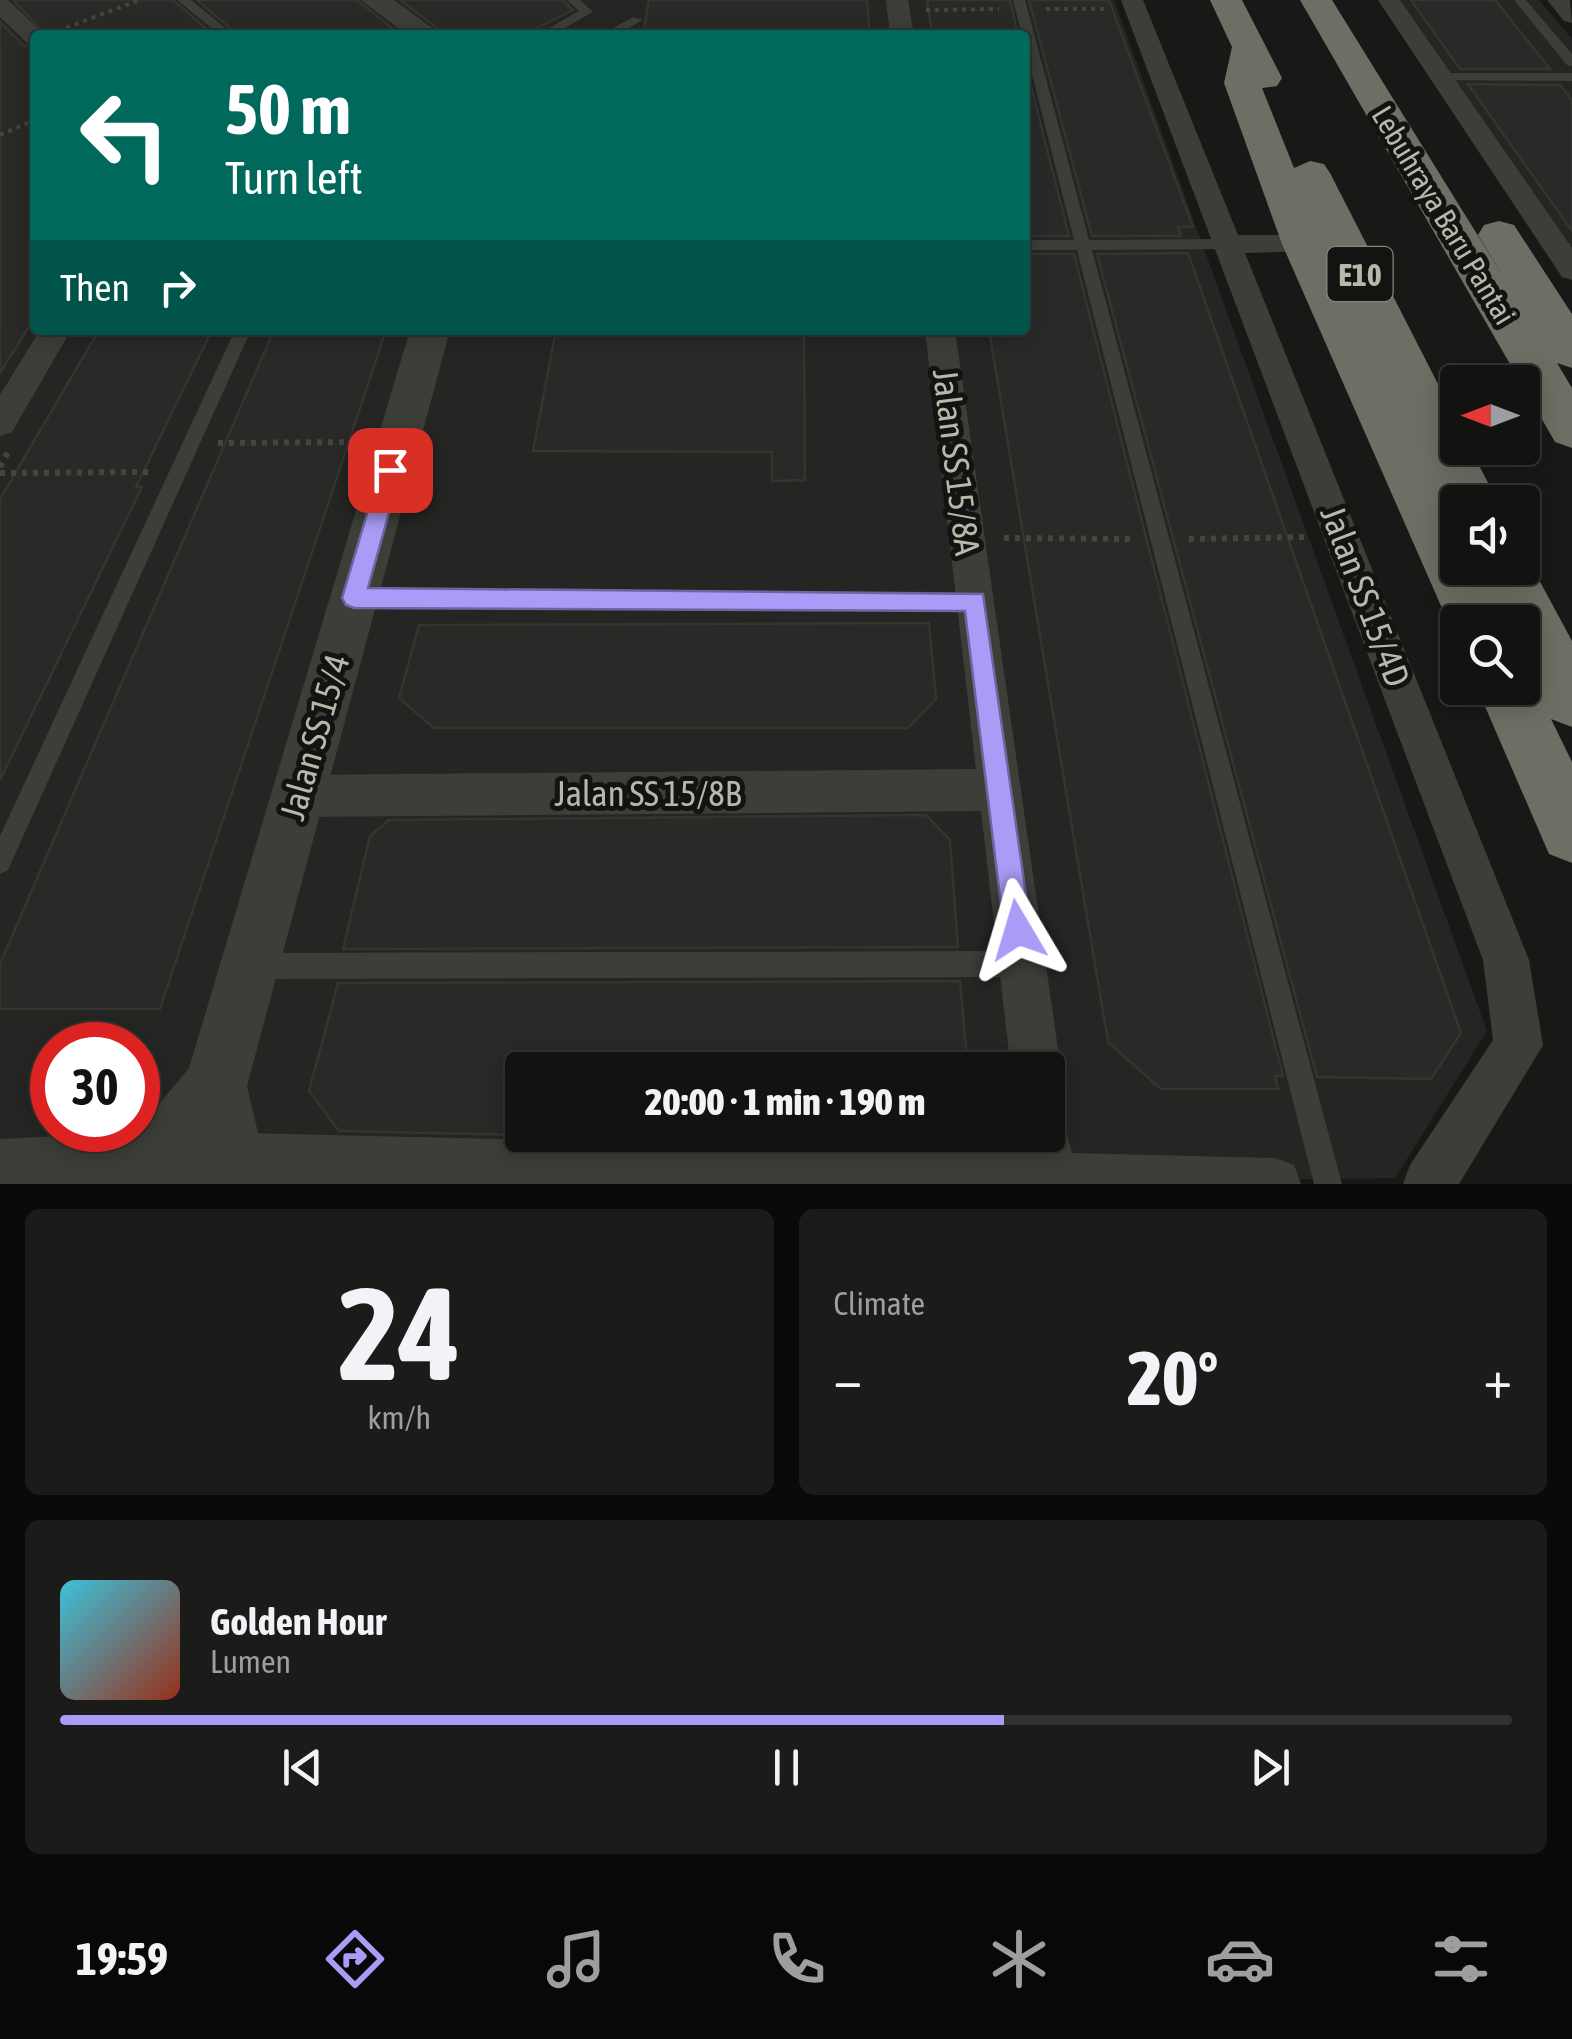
<!DOCTYPE html>
<html lang="en">
<head>
<meta charset="utf-8">
<style>
  :root { --surface:#121311; --page:#1b1c1a; --text:#f1f3f6; --muted:#9c9e9f; --line:#313231; --accent:#aa9cf6 }
  body { margin:0; font-family:"Asap Condensed",sans-serif; background:var(--page); color:var(--text); height:100vh; display:flex; flex-direction:column; font-size:38px; white-space:nowrap }
  * { box-sizing:border-box; margin:0 }
  p { font-size:32px; color:var(--muted) }
  .icon { flex:none; width:55px; height:55px; fill:none; stroke:currentColor; stroke-width:2; stroke-linecap:round; stroke-linejoin:round }
  .map { position:relative; height:1184px; overflow:hidden }
  .sheet { display:flex; flex-direction:column; gap:25px; padding:25px; background:#0a0a09; flex:1 }
  .sheet>* { flex:none }
  .hud { position:absolute; left:30px; top:30px; width:1000px; height:305px; border-radius:10px; box-shadow:0 5px 25px #0003,0 0 0 2px var(--line); background:#00695c; color:#fff; overflow:hidden }
  .needle { width:65px; rotate:270deg }
  .buttons { position:absolute; left:1440px; top:365px; display:grid; gap:20px }
  .buttons a { display:grid; place-items:center; width:100px; height:100px; border-radius:10px; background:var(--surface); box-shadow:0 5px 25px #0003,0 0 0 2px var(--line); font-size:50px }
  .speed { position:absolute; left:30px; top:1022px; display:flex; gap:20px; font-size:50px; font-weight:700; text-align:center }
  .speed>* { display:grid; place-content:center; width:130px; height:130px; border-radius:50%; background:var(--surface); box-shadow:0 5px 25px #0003,0 0 0 2px var(--line); line-height:1 }
  .speed .limit { border:15px solid #d22; background:#fff; color:#111 }
  .pin { position:absolute; display:grid; place-items:center; width:85px; height:85px; color:#fff; margin:-42px; border-radius:20px; box-shadow:0 5px 15px #0006 }
  .me { position:absolute; width:110px; margin:-55px; rotate:353deg; stroke-linejoin:round; filter:drop-shadow(0 0 8px #0008) }
  .turn { display:flex; align-items:center; gap:35px; height:210px; padding:0 30px; font-size:45px }
  .turn .icon { width:130px; height:130px; stroke-width:2.5 }
  .turn b { display:block; font-size:70px; line-height:85px }
  .then { display:flex; align-items:center; height:95px; padding:0 30px; background:#0003; gap:20px; font-size:38px }
  .big { font-size:75px; font-weight:800; line-height:1.1 }
  .sheet .card { flex:1; display:flex; flex-direction:column; justify-content:center; gap:15px; min-width:0; padding:0 35px; border-radius:15px; background:var(--page) }
  .sheet .dial { align-items:center; gap:0 }
  .dial b { font-size:130px; line-height:1 }
  .song { display:flex; align-items:center; gap:30px }
  .cover { width:120px; height:120px; border-radius:15px; background:linear-gradient(135deg,hsl(190 70% 55%),hsl(10 70% 35%)) }
  .played { height:10px; border-radius:5px; background:linear-gradient(90deg,var(--accent) 65%,var(--line) 65%) }
  .keys { display:flex; justify-content:space-around; direction:ltr }
  .heat { display:flex; justify-content:space-between; align-items:center; font-size:55px; direction:ltr }
  .sheet .tiles { flex:1; display:grid; gap:25px; grid-template-columns:1fr 1fr }
  .card:last-child { grid-column:span 2 }
  .trip { position:absolute; left:505px; top:1052px; width:560px; height:100px; border-radius:10px; background:var(--surface); box-shadow:0 5px 25px #0003,0 0 0 2px var(--line); font-weight:800; line-height:100px; text-align:center }
  .tabs { display:flex; height:160px; justify-content:space-around; align-items:center; background:#070807; color:var(--muted) }
  .tabs .icon { width:70px; height:70px }
  .tabs .current { color:var(--accent) }
  .tabs b { font-size:45px; color:var(--text) }
  .map>svg:first-child { display:block }
</style>
</head>
<body>
<div class="map">
<svg width="1572" height="1184" viewBox="0 0 1572 1184">
  <rect width="100%" height="100%" fill="#181917"/>
  <path fill="#252623" fill-rule="evenodd" d="M0 0H1114L1487 1031 1395 1178 977 1184H0ZM35 35H1025V330H35ZM52 1045H138V1130H52ZM522 1070H1048V1135H522Z
    M1399 0H1539L1572 39V251Z"/>
  <path fill="#292a27" stroke="#333531" stroke-width="2.5" d="M13 0H173L214 35H46Z
    M197 0H357L401 35H238Z
    M400 0H563L573 10 523 35H446Z
    M649 0H867L870 35H643Z
    M927 0H1010L1018 35H932Z
    M1029 0H1109L1193 227H1178L1181 236H1092Z
    M1411 0H1495L1550 69H1460Z
    M0 22 24 46 35 48V317L0 373Z
    M1025 62 1069 236H1025Z
    M1468 84 1560 85 1572 100V231Z
    M1188 253 1461 1033 1431 1079 1317 1077 1097 254Z
    M1025 254H1074L1283 1076H1275L1278 1089H1161L1108 1042 989 330H1025Z
    M99 330H212L136 487H142L0 780V499Z
    M274 330H386L160 1009H0V964Z
    M556 330H804L805 480 772 481V452L533 451Z
    M929 623 936 699 908 728H434L399 698 419 625Z
    M926 815 950 840 958 947 343 949 370 836 389 820Z
    M960 981 968 1070H522V1135L339 1131 309 1091 338 983Z"/>
  <g fill="none" stroke-linecap="round" stroke-linejoin="round">
    <path stroke="#44453e" stroke-width="4" stroke-dasharray="4 5" stroke-linecap="butt" d="M1046 9H1104
      M926 10 999 9
      M58 31 139 0
      M0 135 35 120"/>
    <path stroke="#44453e" stroke-width="6" stroke-dasharray="5 6" stroke-linecap="butt" d="M218 443 360 442
      M0 467 9 450
      M0 473 149 472
      M1004 538 1132 539
      M1189 539 1307 537"/>
    <path fill="#3c3e38" fill-rule="evenodd" d="M177 0H191L234 35H220Z
      M567 0H580L593 12 552 35H537L579 11Z
      M1013 0H1025L1089 240 1228 239 1236 244 1228 249 1092 250 1342 1184H1314L1077 250H1025V240H1074L1025 47V35H1022Z
      M1514 0H1526L1572 54V66L1567 65Z
      M633 17 643 20 616 35H600Z
      M1441 73H1572V81L1436 80V74Z
      M235 330H251L8 870 0 874V836Z
      M354 589 975 592 982 595 985 601 982 607 975 610 354 607 347 604 344 598 347 592Z
      M1022 951 1031 955 1035 964 1031 973 1022 977 256 979 247 975 243 966 247 957 256 953Z"/>
    <path fill="#3c3e38" fill-rule="evenodd" d="M0 0H8L43 33 35 35V45L27 43 0 17Z
      M886 0H908L914 35H890Z
      M1121 0H1143L1238 235H1303L1313 237 1317 244 1313 251 1245 253 1529 960 1543 1045 1459 1184H1403L1410 1165 1493 1040 1483 960Z
      M1378 0H1400L1572 248V280L1562 277Z
      M1547 0H1570L1572 23 1564 21Z
      M40 330H71L12 432 0 436V395Z
      M925 330H955L1061 1070 1054 1088 1048 1090V1070H1011L981 811 297 817 282 811 276 796 282 781 297 775 976 769Z
      M1048 1111 1062 1117 1072 1153 1275 1158 1294 1165 1301 1184H0V1139L157 1131 1020 1151 1018 1135H1048Z"/>
    <path fill="#3c3e38" fill-rule="evenodd" d="M361 0H394L442 35H407Z
      M410 330H450L247 1086 264 1158 257 1184H191L198 1158 182 1184H116L134 1134 189 1068Z"/>
    <path fill="#6d6f64" fill-rule="evenodd" d="M1210 0H1242L1282 78 1277 86 1262 88 1294 168 1310 161 1324 164 1330 173 1458 423V448H1470L1498 502H1458V518L1454 517 1458 568H1522L1524 552 1572 641V727L1551 719 1572 762V863L1549 854 1477 688H1522V667L1528 672 1522 660V622H1458L1456 640 1282 244 1224 83 1232 47Z
      M1300 0H1332L1506 281 1478 235 1484 225 1499 221 1514 225 1572 314V368L1557 363 1572 388V448L1555 442Z"/>
  </g>
  <path fill="#aa9cf6" stroke="#6e65a0" stroke-width="2.5" d="M390 462 401 470 368 588 983 594 1031 930 1027 939 1018 943 1008 939 1004 930 965 611 354 608 346 605 342 598 380 470Z"/>
  <g text-anchor="middle" dominant-baseline="central" stroke-width="10" stroke-linejoin="round" paint-order="stroke">
    <g font-size="30" fill="#b6b9a9" stroke="#131412">
      <text transform="translate(1444 215) rotate(59)">Lebuhraya Baru Pantai</text>
    </g>
    <rect fill="#131412" stroke="#85887c" stroke-width="2.5" x="1327.5" y="247" width="65" height="54" rx="8"/>
    <g font-size="32" font-weight="bold" fill="#b6b9a9">
      <text x="1360" y="274">E10</text>
    </g>
    <g font-size="35" fill="#b6b9a9" stroke="#131412">
      <text transform="translate(957 462) rotate(83)">Jalan SS 15/8A</text>
      <text transform="translate(1366 596) rotate(69)">Jalan SS 15/4D</text>
      <text transform="translate(314 737) rotate(-74)">Jalan SS 15/4</text>
      <text x="648" y="793">Jalan SS 15/8B</text>
    </g>
  </g>
</svg>
<div class="buttons">
<a><svg class="needle" viewBox="-14 -14 28 28"><path d="M0-13l5 13h-10z" fill="#e53935"/><path d="M0 13l5-13h-10z" fill="#9c9e9f"/></svg></a>
<a><svg class="icon" aria-label="sound" viewBox="0 0 24 24"><path d="M4 9h4l5-4v14l-5-4H4zM17 9q2 3 0 6"/></svg></a>
<a><svg class="icon" aria-label="search" viewBox="0 0 24 24"><circle cx="10" cy="10" r="6"/><path d="M15 15l6 6"/></svg></a>
</div>
<div class="speed"><div class="limit">30</div></div>
<div class="pin" style="left:390px;top:470px;background:#d93025"><svg class="icon" aria-label="arrive" viewBox="0 0 24 24"><path d="M6 21V4h12l-3 4 3 4H6"/></svg></div>
<svg class="me" style="left:1018px;top:930px" viewBox="-20 -20 40 40"><path d="M0-17L14 15 0 8-14 15z" fill="#aa9cf6" stroke="#fff" stroke-width="4"/></svg>
<div class="trip">20:00 · 1 min · 190 m</div>
<div class="hud">
<div class="turn"><svg class="icon" aria-label="left" viewBox="0 0 24 24"><path d="M17 20v-9H6M10 6l-5 5 5 5"/></svg><div><b>50 m</b>Turn left</div></div>
<div class="then">Then<svg class="icon" aria-label="right" viewBox="0 0 24 24"><path d="M7 20v-9h11M14 6l5 5-5 5"/></svg></div>
</div>
</div>
<section class="sheet">
<div class="tiles">
<div class="card dial"><b>24</b><p>km/h</p></div>
<div class="card"><p>Climate</p>
<div class="heat"><a>−</a><b class="big">20°</b><a>+</a></div>
</div>
<div class="card">
<div class="song"><i class="cover"></i><div><b>Golden Hour</b><p>Lumen</p></div></div>
<div class="played"></div>
<div class="keys"><svg class="icon" aria-label="previous" viewBox="0 0 24 24"><path d="M18 5L8 12l10 7zM5 5v14"/></svg><svg class="icon" aria-label="pause" viewBox="0 0 24 24"><path d="M8 5v14M16 5v14"/></svg><svg class="icon" aria-label="next" viewBox="0 0 24 24"><path d="M6 5l10 7-10 7zM19 5v14"/></svg></div>
</div>
</div>
</section>
<nav class="tabs">
<b>19:59</b>
<svg class="icon current" aria-label="directions" viewBox="0 0 24 24"><path d="M12 3l9 9-9 9-9-9zM9 14v-3h6M13 9l2 2-2 2"/></svg>
<svg class="icon" aria-label="music" viewBox="0 0 24 24"><path d="M9 18V5l10-2v13"/><circle cx="6" cy="18" r="3"/><circle cx="16" cy="16" r="3"/></svg>
<svg class="icon" aria-label="phone" viewBox="0 0 24 24"><path d="M5 4h4l2 5-3 2q2 4 5 5l2-3 5 2v4C11 20 4 13 5 4z"/></svg>
<svg class="icon" aria-label="climate" viewBox="0 0 24 24"><path d="M12 3v18M4 7l16 10M4 17L20 7"/></svg>
<svg class="icon" aria-label="car" viewBox="0 0 24 24"><path d="M5 17H2v-5l4-1 3-4h7l3 4 3 1v5h-3M9 17h6M6 11h13"/><circle cx="7" cy="17" r="2"/><circle cx="17" cy="17" r="2"/></svg>
<svg class="icon" aria-label="filters" viewBox="0 0 24 24"><path d="M4 7h16M4 17h16"/><circle cx="9" cy="7" r="2"/><circle cx="15" cy="17" r="2"/></svg>
</nav>
</body>
</html>
